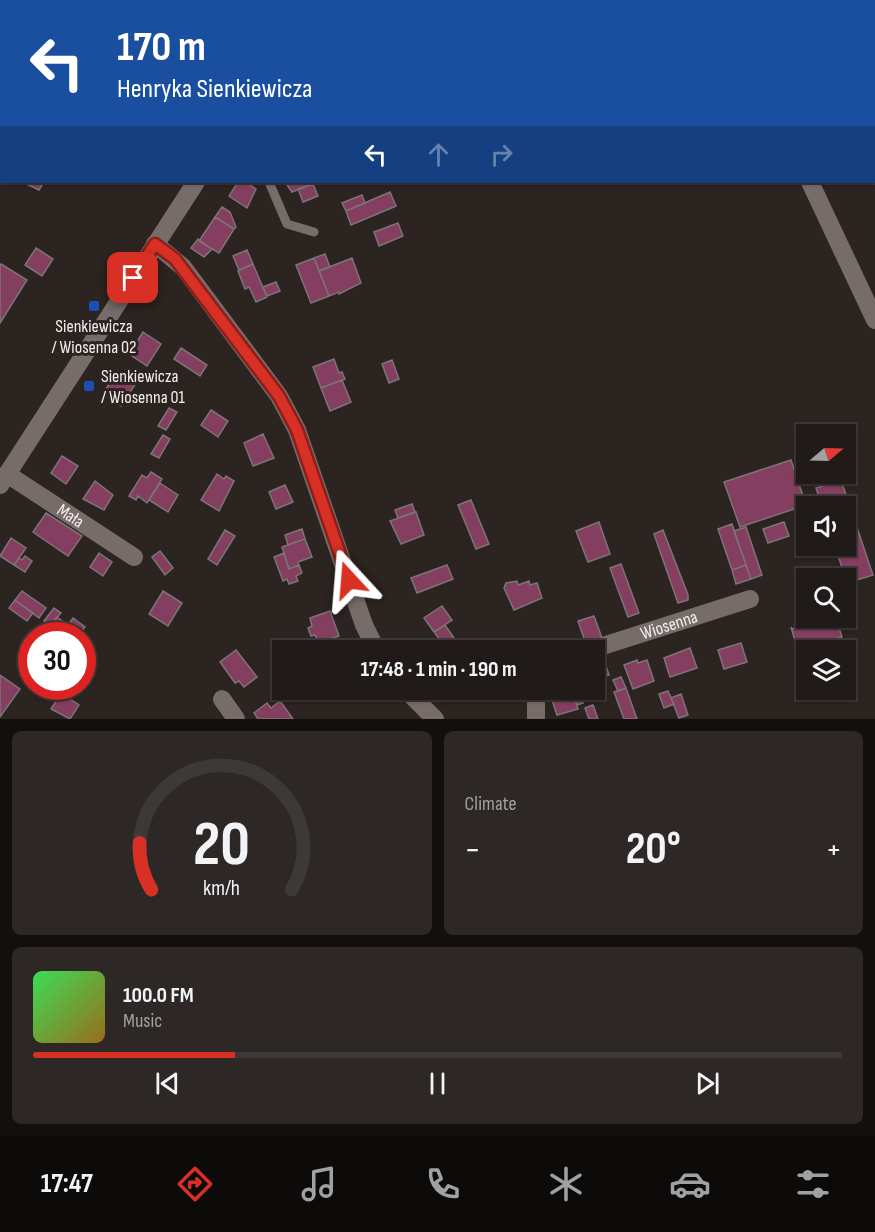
<!DOCTYPE html>
<html lang="en">
<head>
<meta charset="utf-8">
<style>
  :root { --surface:#201b19; --page:#2d2826; --text:#f1f3f6; --muted:#a2a1a2; --line:#3d3938; --accent:#d93025 }
  body { margin:0; font-family:"Sofia Sans Condensed",sans-serif; background:var(--page); color:var(--text); height:100vh; display:flex; flex-direction:column; font-size:22px; white-space:nowrap }
  * { box-sizing:border-box; margin:0 }
  p { font-size:20px; color:var(--muted) }
  .icon { flex:none; width:33px; height:33px; fill:none; stroke:currentColor; stroke-width:2; stroke-linecap:round; stroke-linejoin:round }
  .map { position:relative; height:719px; overflow:hidden }
  .panel { display:flex; flex-direction:column; gap:12px; padding:12px; background:#120f0e; flex:1 }
  .panel>* { flex:none }
  .guide { position:absolute; left:0px; top:0px; width:876px; height:183px; box-shadow:0 2px 4px #0004,0 0 0 2px var(--line); background:#1a4fa0; color:#fff; overflow:hidden }
  .needle { width:39px; rotate:71deg }
  .controls { position:absolute; left:796px; top:424px; display:grid; gap:12px }
  .controls a { display:grid; place-items:center; width:60px; height:60px; border-radius:0px; background:var(--surface); box-shadow:0 2px 4px #0004,0 0 0 2px var(--line); font-size:30px }
  .speed { position:absolute; left:18px; top:622px; display:flex; gap:12px; font-size:30px; font-weight:700; text-align:center }
  .speed>* { display:grid; place-content:center; width:78px; height:78px; border-radius:50%; background:var(--surface); box-shadow:0 2px 4px #0004,0 0 0 2px var(--line); line-height:1 }
  .speed .limit { border:9px solid #d22; background:#fff; color:#111 }
  .pin { position:absolute; display:grid; place-items:center; width:51px; height:51px; color:#fff; margin:-26px; border-radius:12px; box-shadow:0 3px 9px #0006 }
  .me { position:absolute; width:66px; margin:-33px; rotate:341deg; stroke-linejoin:round; filter:drop-shadow(0 0 4px #0008) }
  .turn { display:flex; align-items:center; gap:21px; height:126px; padding:0 18px; font-size:27px }
  .turn .icon { width:78px; height:78px; stroke-width:2.5 }
  .turn b { display:block; font-size:42px; line-height:51px }
  .lanes { display:flex; align-items:center; height:57px; padding:0 18px; background:#0003; justify-content:center; gap:30px; direction:ltr }
  .lanes .off { opacity:.35 }
  .big { font-size:45px; font-weight:700; line-height:1.1 }
  .panel .tile { flex:1; display:flex; flex-direction:column; justify-content:center; gap:9px; min-width:0; padding:0 21px; border-radius:9px; background:var(--page) }
  .panel .dial { align-items:center; gap:0 }
  .dial svg { height:156px; overflow:visible; fill:none; stroke:var(--line); stroke-width:7; stroke-linecap:round; text-anchor:middle }
  .dial text { fill:var(--text); stroke:none }
  .song { display:flex; align-items:center; gap:18px }
  .cover { width:72px; height:72px; border-radius:9px; background:linear-gradient(135deg,hsl(130 70% 55%),hsl(40 70% 35%)) }
  .played { height:6px; border-radius:3px; background:linear-gradient(90deg,var(--accent) 25%,var(--line) 25%) }
  .keys { display:flex; justify-content:space-around; direction:ltr }
  .heat { display:flex; justify-content:space-between; align-items:center; font-size:33px; direction:ltr }
  .panel .tiles { flex:1; display:grid; gap:12px; grid-template-columns:1fr 1fr }
  .tile:last-child { grid-column:span 2 }
  .trip { position:absolute; left:272px; top:640px; width:333px; height:60px; border-radius:0px; background:var(--surface); box-shadow:0 2px 4px #0004,0 0 0 2px var(--line); font-weight:700; line-height:60px; text-align:center }
  .tab-bar { display:flex; height:96px; justify-content:space-around; align-items:center; background:#0d0b0a; color:var(--muted) }
  .tab-bar .icon { width:42px; height:42px }
  .tab-bar .selected { color:var(--accent) }
  .tab-bar b { font-size:27px; color:var(--text) }
  .map>svg:first-child { display:block }
</style>
</head>
<body>
<div class="map">
<svg width="875" height="719" viewBox="0 0 875 719">
  <rect width="100%" height="100%" fill="#2b2421"/>
  <path fill="#843e60" stroke="#7d7477" stroke-width="1.5" d="M0 97 2 98V171L0 170Z
    M22 182H44L39 190Z
    M238 182H245L256 189 247 208 229 196Z
    M285 182H316V183L292 192Z
    M313 184 318 196 303 202 298 189Z
    M390 192 396 206 351 225 346 211Z
    M362 195 365 203 346 211 342 203Z
    M222 207 230 212 236 227 234 229 215 217Z
    M215 217 234 229 219 253 199 241Z
    M398 223 403 236 379 246 374 232Z
    M198 239 212 249 204 257 191 248Z
    M36 248 53 259 42 276 25 265Z
    M247 250 253 264 239 270 233 256Z
    M325 254 330 267 319 271 314 258Z
    M314 258 329 296 311 303 296 265Z
    M352 258 361 283 339 294V292L329 296 319 271Z
    M1 264 27 280 0 323V265Z
    M253 264 267 297 256 302 249 287 245 289 238 271Z
    M276 282 280 291 267 296 263 287Z
    M143 332 161 344 147 366 129 354Z
    M181 348 207 365 200 376 174 359Z
    M334 359 339 373 342 372 345 379 321 388 313 367Z
    M392 360 399 379 389 383 382 364Z
    M118 371 136 383 121 406 103 393Z
    M342 380 351 402 330 411 321 388Z
    M169 408 177 412 166 430 158 426Z
    M211 410 228 421 218 437 201 425Z
    M263 434 274 458 253 466 244 443Z
    M163 435 170 439 159 458 151 454Z
    M62 456 78 466 66 484 51 473Z
    M791 460 806 505 740 527 724 482Z
    M151 472 162 479 147 503 138 496 136 500 129 496 142 475 147 478Z
    M217 474 224 479 226 476 234 481 219 511 201 500Z
    M841 480 873 575 847 583 835 546H846V507H822L816 488Z
    M95 481 113 495 104 510 83 499Z
    M160 483 178 495 168 512 149 500Z
    M285 485 293 502 276 509 269 492Z
    M471 500 489 544 476 549 458 505Z
    M412 504 415 512 398 518 395 510Z
    M416 512 424 535 401 544 390 521Z
    M46 513 82 536 68 556 33 532Z
    M599 522 610 554 588 562 576 531Z
    M784 522 789 536 768 543 763 529Z
    M732 524 746 565 732 570 718 529Z
    M746 527 762 575 751 579 734 531Z
    M302 529 305 539 288 545 285 535Z
    M225 530 235 536 217 565 208 559Z
    M663 530 688 595V600L678 603 654 534Z
    M11 538 26 548 14 565 0 556Z
    M305 539 312 557 298 562 299 565 289 569 282 547Z
    M160 551 173 568 165 575 152 557Z
    M99 553 112 562 103 576 90 567Z
    M284 553 289 569 299 565 302 573 296 576 298 581 289 584 287 579 283 581 274 557Z
    M25 556 32 561 25 572 14 565 19 558 22 560Z
    M621 564 639 613 628 617 610 568Z
    M447 565 453 579 417 593 411 578Z
    M746 565 751 579 736 584 732 570Z
    M517 581 518 585 529 581 530 585 537 583 542 598 514 610 504 588 506 583Z
    M22 591 46 608 39 618 15 600Z
    M163 591 182 603 168 626 149 614Z
    M15 600 33 613 27 621 9 608Z
    M442 606 452 620 434 632 424 618Z
    M54 608 61 613 50 626 44 621Z
    M330 611 339 636 318 643 315 635 311 636 308 628 312 626 310 618Z
    M594 616 602 638 586 644 578 621Z
    M57 617 68 625 73 618 85 627 78 636H64L50 626Z
    M814 618H836L842 637 798 651 791 627 792 629 804 625Z
    M445 625 463 651H448L434 632Z
    M741 643 747 662 724 669 718 650Z
    M690 648 697 668 670 677 664 658Z
    M236 650 257 677 244 687 239 681 235 683 220 662Z
    M604 660 609 675 594 680V663Z
    M637 660 638 663 647 660 654 681 633 689 624 665Z
    M0 675 20 689 0 717Z
    M621 677 626 688 618 691 613 680Z
    M626 688 637 719H624L614 692Z
    M563 690H572L578 709 557 715 550 694Z
    M572 690H579L583 703 577 705Z
    M668 691 674 704 664 708 659 694Z
    M61 693 79 705 70 719 51 709Z
    M681 694 688 715 679 718 671 698Z
    M280 701 293 719H258L254 713 267 703 271 708Z
    M593 705 598 719H589L585 708Z"/>
  <g fill="none" stroke-linecap="round" stroke-linejoin="round">
    <path stroke="#766d6a" stroke-width="9" d="M323 0 326 2
      M269 182 287 224 314 232"/>
    <g stroke="#766d6a" stroke-width="18">
      <path d="M155 244 183 267 279 396 297 430 364 625 377 651"/>
      <path id="s1" d="M7 474 134 557"/>
      <path id="s2" d="M587 651 750 599"/>
      <path d="M406 690 435 719"/>
      <path d="M536 690V719"/>
      <path d="M222 699 236 719"/>
    </g>
    <path stroke="#766d6a" stroke-width="18" d="M717 0V2
      M367 2 369 0
      M810 182 875 320
      M0 485 196 182"/>
  </g>
  <g fill="none" stroke-linecap="round" stroke-linejoin="round">
    <g stroke="#8d1f18" stroke-width="15">
      <path id="route" d="M133 278 155 244 175 259 279 396 297 430 349 580"/>
    </g>
    <use href="#route" stroke="#d93025" stroke-width="10"/>
  </g>
  <g fill="#1a4fb4" stroke="#2b2421" stroke-width="2">
    <rect x="88" y="300" width="12" height="12" rx="3"/>
    <rect x="83" y="380" width="12" height="12" rx="3"/>
  </g>
  <g text-anchor="middle" dominant-baseline="central" stroke-width="6" stroke-linejoin="round" paint-order="stroke">
    <g font-size="18" fill="#f3eeec" stroke="#2b2421">
      <text x="94" y="326">Sienkiewicza<tspan x="94" dy="21">/ Wiosenna 02</tspan></text>
      <text x="101" y="376" text-anchor="start">Sienkiewicza<tspan x="101" dy="21">/ Wiosenna 01</tspan></text>
    </g>
    <g font-size="18" fill="#f3eeec" stroke="#2b2421">
      <text stroke="none"><textPath href="#s1" startOffset="76">Mała</textPath></text>
      <text stroke="none"><textPath href="#s2" startOffset="86">Wiosenna</textPath></text>
    </g>
  </g>
</svg>
<div class="controls">
<a><svg class="needle" viewBox="-14 -14 28 28"><path d="M0-13l5 13h-10z" fill="#e53935"/><path d="M0 13l5-13h-10z" fill="#a2a1a2"/></svg></a>
<a><svg class="icon" aria-label="sound" viewBox="0 0 24 24"><path d="M4 9h4l5-4v14l-5-4H4zM17 9q2 3 0 6"/></svg></a>
<a><svg class="icon" aria-label="search" viewBox="0 0 24 24"><circle cx="10" cy="10" r="6"/><path d="M15 15l6 6"/></svg></a>
<a><svg class="icon" aria-label="layers" viewBox="0 0 24 24"><path d="M12 4l9 5-9 5-9-5zM3 14l9 5 9-5"/></svg></a>
</div>
<div class="speed"><div class="limit">30</div></div>
<div class="pin" style="left:133px;top:278px;background:#d93025"><svg class="icon" aria-label="arrive" viewBox="0 0 24 24"><path d="M6 21V4h12l-3 4 3 4H6"/></svg></div>
<svg class="me" style="left:349px;top:580px" viewBox="-20 -20 40 40"><path d="M0-17L14 15 0 8-14 15z" fill="#d93025" stroke="#fff" stroke-width="4"/></svg>
<div class="trip">17:48 · 1 min · 190 m</div>
<div class="guide">
<div class="turn"><svg class="icon" aria-label="left" viewBox="0 0 24 24"><path d="M17 20v-9H6M10 6l-5 5 5 5"/></svg><div><b>170 m</b>Henryka Sienkiewicza</div></div>
<div class="lanes"><svg class="icon" aria-label="left" viewBox="0 0 24 24"><path d="M17 20v-9H6M10 6l-5 5 5 5"/></svg><svg class="icon off" aria-label="ahead" viewBox="0 0 24 24"><path d="M12 20V5M6 11l6-6 6 6"/></svg><svg class="icon off" aria-label="right" viewBox="0 0 24 24"><path d="M7 20v-9h11M14 6l5 5-5 5"/></svg></div>
</div>
</div>
<section class="panel">
<div class="tiles">
<div class="tile dial"><svg viewBox="0 0 100 80">
<path d="M14 69A42 42 0 1 1 86 69"/>
<path d="M14 69A42 42 0 0 1 8 45" stroke="#d93025"/>
<text x="50" y="56" font-size="32" font-weight="700">20</text>
<text x="50" y="72" font-size="11">km/h</text>
</svg></div>
<div class="tile"><p>Climate</p>
<div class="heat"><a>−</a><b class="big">20°</b><a>+</a></div>
</div>
<div class="tile">
<div class="song"><i class="cover"></i><div><b>100.0 FM</b><p>Music</p></div></div>
<div class="played"></div>
<div class="keys"><svg class="icon" aria-label="previous" viewBox="0 0 24 24"><path d="M18 5L8 12l10 7zM5 5v14"/></svg><svg class="icon" aria-label="pause" viewBox="0 0 24 24"><path d="M8 5v14M16 5v14"/></svg><svg class="icon" aria-label="next" viewBox="0 0 24 24"><path d="M6 5l10 7-10 7zM19 5v14"/></svg></div>
</div>
</div>
</section>
<nav class="tab-bar">
<b>17:47</b>
<svg class="icon selected" aria-label="directions" viewBox="0 0 24 24"><path d="M12 3l9 9-9 9-9-9zM9 14v-3h6M13 9l2 2-2 2"/></svg>
<svg class="icon" aria-label="music" viewBox="0 0 24 24"><path d="M9 18V5l10-2v13"/><circle cx="6" cy="18" r="3"/><circle cx="16" cy="16" r="3"/></svg>
<svg class="icon" aria-label="phone" viewBox="0 0 24 24"><path d="M5 4h4l2 5-3 2q2 4 5 5l2-3 5 2v4C11 20 4 13 5 4z"/></svg>
<svg class="icon" aria-label="climate" viewBox="0 0 24 24"><path d="M12 3v18M4 7l16 10M4 17L20 7"/></svg>
<svg class="icon" aria-label="car" viewBox="0 0 24 24"><path d="M5 17H2v-5l4-1 3-4h7l3 4 3 1v5h-3M9 17h6M6 11h13"/><circle cx="7" cy="17" r="2"/><circle cx="17" cy="17" r="2"/></svg>
<svg class="icon" aria-label="filters" viewBox="0 0 24 24"><path d="M4 7h16M4 17h16"/><circle cx="9" cy="7" r="2"/><circle cx="15" cy="17" r="2"/></svg>
</nav>
</body>
</html>
